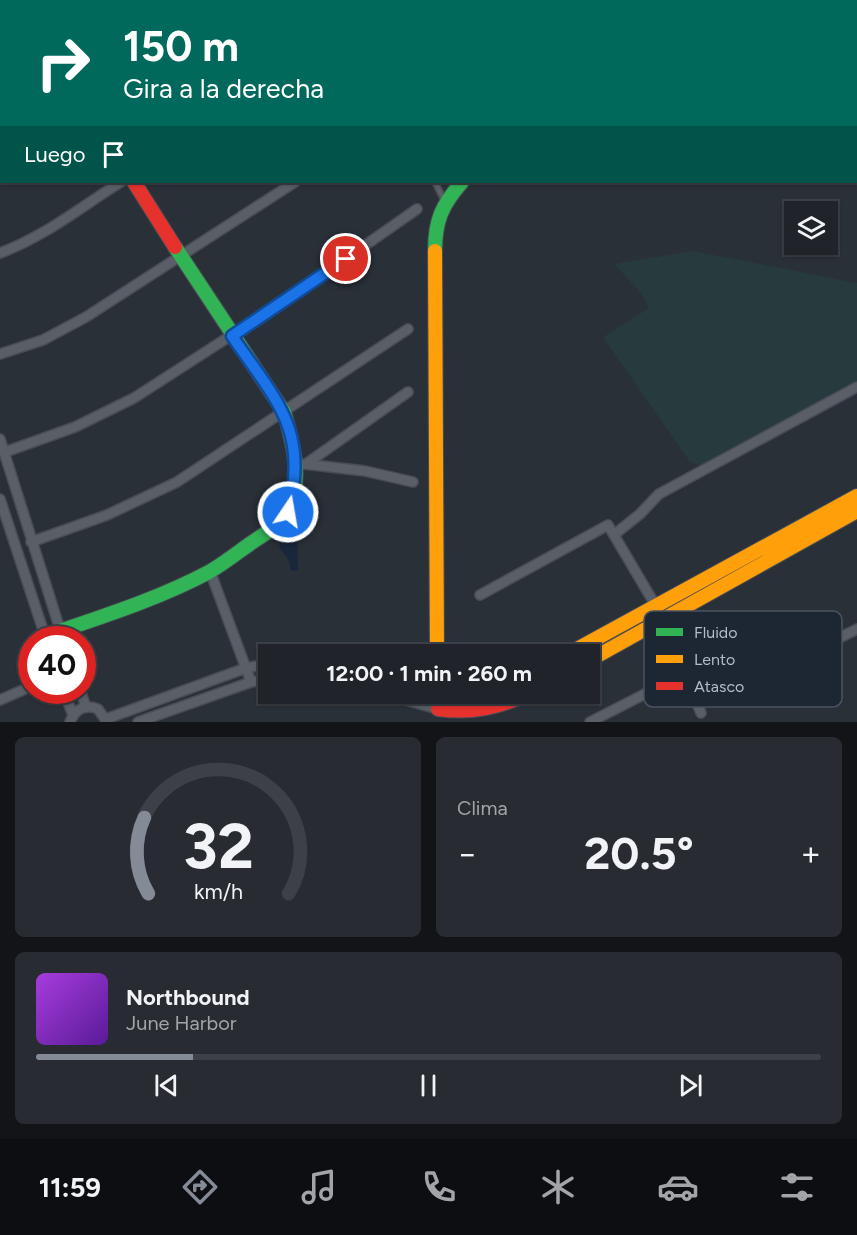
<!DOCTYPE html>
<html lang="es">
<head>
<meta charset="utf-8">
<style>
  :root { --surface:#20242a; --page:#282c32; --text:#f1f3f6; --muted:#a2a4a8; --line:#3d4147; --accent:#848b96 }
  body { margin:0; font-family:Figtree,sans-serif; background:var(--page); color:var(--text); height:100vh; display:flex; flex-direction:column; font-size:22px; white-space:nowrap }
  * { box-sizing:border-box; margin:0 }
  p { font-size:20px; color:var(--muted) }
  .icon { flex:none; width:33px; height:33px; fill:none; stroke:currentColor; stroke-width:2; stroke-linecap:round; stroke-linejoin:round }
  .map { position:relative; height:722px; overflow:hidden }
  .details { display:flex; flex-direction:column; gap:15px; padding:15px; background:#121417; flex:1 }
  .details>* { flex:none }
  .banner { position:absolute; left:0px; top:0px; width:858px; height:183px; box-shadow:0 2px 4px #0004,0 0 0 2px var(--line); background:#00695c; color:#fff; overflow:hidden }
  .tools { position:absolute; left:784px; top:201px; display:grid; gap:12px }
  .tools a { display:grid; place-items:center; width:54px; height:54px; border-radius:0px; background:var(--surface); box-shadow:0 2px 4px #0004,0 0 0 2px var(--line); font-size:30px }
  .speed { position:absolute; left:18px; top:626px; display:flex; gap:12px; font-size:30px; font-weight:700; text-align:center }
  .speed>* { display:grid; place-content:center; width:78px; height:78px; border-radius:50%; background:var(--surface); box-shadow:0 2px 4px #0004,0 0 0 2px var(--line); line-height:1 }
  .speed .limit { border:9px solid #d22; background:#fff; color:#111 }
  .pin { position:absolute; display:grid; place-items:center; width:51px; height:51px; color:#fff; margin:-26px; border:3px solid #fff; border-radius:50%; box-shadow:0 2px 6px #0007 }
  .me { position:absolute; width:66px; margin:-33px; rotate:12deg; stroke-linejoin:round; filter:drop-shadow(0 0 4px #0008) }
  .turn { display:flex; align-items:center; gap:21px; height:126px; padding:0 24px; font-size:27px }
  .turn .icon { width:78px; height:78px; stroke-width:2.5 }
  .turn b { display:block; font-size:42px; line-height:51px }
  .then { display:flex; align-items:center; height:57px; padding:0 24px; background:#0003; gap:12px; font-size:22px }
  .big { font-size:45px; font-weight:700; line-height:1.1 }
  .details .widget { flex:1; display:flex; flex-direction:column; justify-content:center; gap:9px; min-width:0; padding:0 21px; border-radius:9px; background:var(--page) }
  .details .dial { align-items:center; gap:0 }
  .dial svg { height:156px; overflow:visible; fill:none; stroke:var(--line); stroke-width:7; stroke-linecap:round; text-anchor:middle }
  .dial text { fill:var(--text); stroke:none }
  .song { display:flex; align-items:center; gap:18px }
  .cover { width:72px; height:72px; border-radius:9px; background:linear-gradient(135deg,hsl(280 70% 55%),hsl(270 70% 35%)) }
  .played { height:6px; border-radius:3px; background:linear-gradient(90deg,var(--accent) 20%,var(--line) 20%) }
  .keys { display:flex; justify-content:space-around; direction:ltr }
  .heat { display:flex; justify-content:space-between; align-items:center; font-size:33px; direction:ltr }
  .details .tiles { flex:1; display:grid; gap:15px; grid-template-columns:1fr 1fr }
  .widget:last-child { grid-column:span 2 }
  .trip { position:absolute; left:258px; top:644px; width:342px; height:60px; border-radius:0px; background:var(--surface); box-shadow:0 2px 4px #0004,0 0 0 2px var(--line); font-weight:700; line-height:60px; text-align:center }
  .dock { display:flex; height:96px; justify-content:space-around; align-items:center; background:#0d0e11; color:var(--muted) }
  .dock .icon { width:42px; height:42px }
  .dock .on { color:var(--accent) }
  .dock b { font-size:27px; color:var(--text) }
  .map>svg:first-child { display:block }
</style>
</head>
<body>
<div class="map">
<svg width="857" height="722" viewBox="0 0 857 722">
  <rect width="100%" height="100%" fill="#2a3038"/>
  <path fill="#273a3e" d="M693 251 857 283V385L701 466 690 462 603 337 649 308 641 293 614 264Z"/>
  <path fill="#19273c" d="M289 535H297L298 570 296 571 290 570C290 567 290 563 288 560 285 551 276 551 281 539Z"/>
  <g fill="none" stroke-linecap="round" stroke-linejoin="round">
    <g stroke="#484c55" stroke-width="8">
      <path id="lane" d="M450 0 451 2
        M435 182 444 200"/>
    </g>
    <g stroke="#484c55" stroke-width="12">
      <path id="street" d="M126 0 127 2
        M47 2 49 0
        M74 2 76 0
        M0 43 2 42
        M0 70 2 68
        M0 253C44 237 82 206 121 182
        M0 354 43 340 86 317 295 182
        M0 439 63 639
        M5 452 75 427 134 398 297 293 417 209
        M304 464 365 471 413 482
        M306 464 408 392
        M0 499 46 639
        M615 534 640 514 659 494 857 387
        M31 542 107 515 177 482 408 329
        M210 571 251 682
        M480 595 608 525 663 618
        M745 685 857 629
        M63 690 73 715
        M80 690 86 707
        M380 693 438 709
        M0 700 32 686
        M106 719 246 668 268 664
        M70 722C75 709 85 704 98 709L107 722
        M138 722 251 682 268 679
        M590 722 680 676 687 678 701 713"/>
    </g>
    <g stroke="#484c55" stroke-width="16">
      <path id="fast" d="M435 251C435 220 442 205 462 182
        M60 631C110 614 162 597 209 572 223 564 237 553 251 543 263 535 282 524 288 511 303 481 293 442 284 412L175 247"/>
    </g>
    <g stroke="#484c55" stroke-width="16">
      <path id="slow" d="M548 0V2
        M435 251 437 654
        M568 654 857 496
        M590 660 857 511
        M444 693 460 697 493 693"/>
    </g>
    <g stroke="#484c55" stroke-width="16">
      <path id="jam" d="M134 182 175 247
        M438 709C472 714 500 707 530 693"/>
    </g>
    <use href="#lane" stroke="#5a5e66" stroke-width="4.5"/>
    <use href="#street" stroke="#5a5e66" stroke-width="9"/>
    <use href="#fast" stroke="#30b455" stroke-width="14"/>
    <use href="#slow" stroke="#ff9f0a" stroke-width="14"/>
    <use href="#jam" stroke="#e5322d" stroke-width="14"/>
  </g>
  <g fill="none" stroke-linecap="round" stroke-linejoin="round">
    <g stroke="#114b97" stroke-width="15">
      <path id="route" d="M288 512C310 430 275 399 232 336L346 259"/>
    </g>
    <use href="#route" stroke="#1a73e8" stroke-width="10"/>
  </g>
  <rect x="644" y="611" width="198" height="96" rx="9" fill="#1d2633" stroke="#4a5360" stroke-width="1.5"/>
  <rect x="656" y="628" width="27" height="8" fill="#30b455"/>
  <rect x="656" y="655" width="27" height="8" fill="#ff9f0a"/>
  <rect x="656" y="682" width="27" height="8" fill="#e5322d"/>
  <g font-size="16" fill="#b4bcc9">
    <text x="694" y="638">Fluido</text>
    <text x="694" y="665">Lento</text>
    <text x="694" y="692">Atasco</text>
  </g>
</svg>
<div class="tools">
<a><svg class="icon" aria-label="layers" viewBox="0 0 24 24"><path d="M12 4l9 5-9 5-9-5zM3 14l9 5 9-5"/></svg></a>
</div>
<div class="speed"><div class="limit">40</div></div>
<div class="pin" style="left:346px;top:259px;background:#d93025"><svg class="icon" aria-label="arrive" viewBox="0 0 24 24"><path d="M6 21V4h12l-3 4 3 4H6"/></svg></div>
<svg class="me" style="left:288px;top:512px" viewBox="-20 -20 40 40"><circle r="17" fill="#1a73e8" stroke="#fff" stroke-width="3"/><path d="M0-11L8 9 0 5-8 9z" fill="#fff"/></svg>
<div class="trip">12:00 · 1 min · 260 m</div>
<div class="banner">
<div class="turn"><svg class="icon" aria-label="right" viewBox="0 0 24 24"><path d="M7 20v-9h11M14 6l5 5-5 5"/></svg><div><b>150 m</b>Gira a la derecha</div></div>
<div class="then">Luego<svg class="icon" aria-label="arrive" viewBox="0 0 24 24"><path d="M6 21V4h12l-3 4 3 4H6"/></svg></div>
</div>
</div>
<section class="details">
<div class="tiles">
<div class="widget dial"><svg viewBox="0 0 100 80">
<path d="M14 69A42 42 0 1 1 86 69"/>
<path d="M14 69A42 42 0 0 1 12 30" stroke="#848b96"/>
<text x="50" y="56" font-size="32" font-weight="700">32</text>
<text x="50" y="72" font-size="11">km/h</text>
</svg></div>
<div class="widget"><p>Clima</p>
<div class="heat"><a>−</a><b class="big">20.5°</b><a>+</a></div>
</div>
<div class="widget">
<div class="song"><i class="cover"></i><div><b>Northbound</b><p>June Harbor</p></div></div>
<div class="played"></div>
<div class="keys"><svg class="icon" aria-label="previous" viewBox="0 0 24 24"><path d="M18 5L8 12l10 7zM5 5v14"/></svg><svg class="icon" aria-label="pause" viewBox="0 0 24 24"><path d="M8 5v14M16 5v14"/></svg><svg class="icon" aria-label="next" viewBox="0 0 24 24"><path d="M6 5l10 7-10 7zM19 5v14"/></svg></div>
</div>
</div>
</section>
<nav class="dock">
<b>11:59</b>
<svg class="icon on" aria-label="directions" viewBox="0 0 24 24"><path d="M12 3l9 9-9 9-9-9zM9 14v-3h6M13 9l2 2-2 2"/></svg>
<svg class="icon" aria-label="music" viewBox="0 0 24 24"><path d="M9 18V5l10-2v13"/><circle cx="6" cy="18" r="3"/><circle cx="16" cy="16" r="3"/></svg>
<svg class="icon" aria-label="phone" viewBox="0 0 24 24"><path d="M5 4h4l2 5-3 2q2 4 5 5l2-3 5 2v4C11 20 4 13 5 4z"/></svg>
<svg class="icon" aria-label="climate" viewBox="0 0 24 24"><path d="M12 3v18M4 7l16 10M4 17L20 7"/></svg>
<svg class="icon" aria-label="car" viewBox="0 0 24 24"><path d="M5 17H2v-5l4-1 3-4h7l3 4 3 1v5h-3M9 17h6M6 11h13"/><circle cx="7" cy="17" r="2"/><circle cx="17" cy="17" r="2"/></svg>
<svg class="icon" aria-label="filters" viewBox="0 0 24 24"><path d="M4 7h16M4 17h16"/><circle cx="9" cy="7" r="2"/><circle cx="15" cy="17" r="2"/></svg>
</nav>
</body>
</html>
